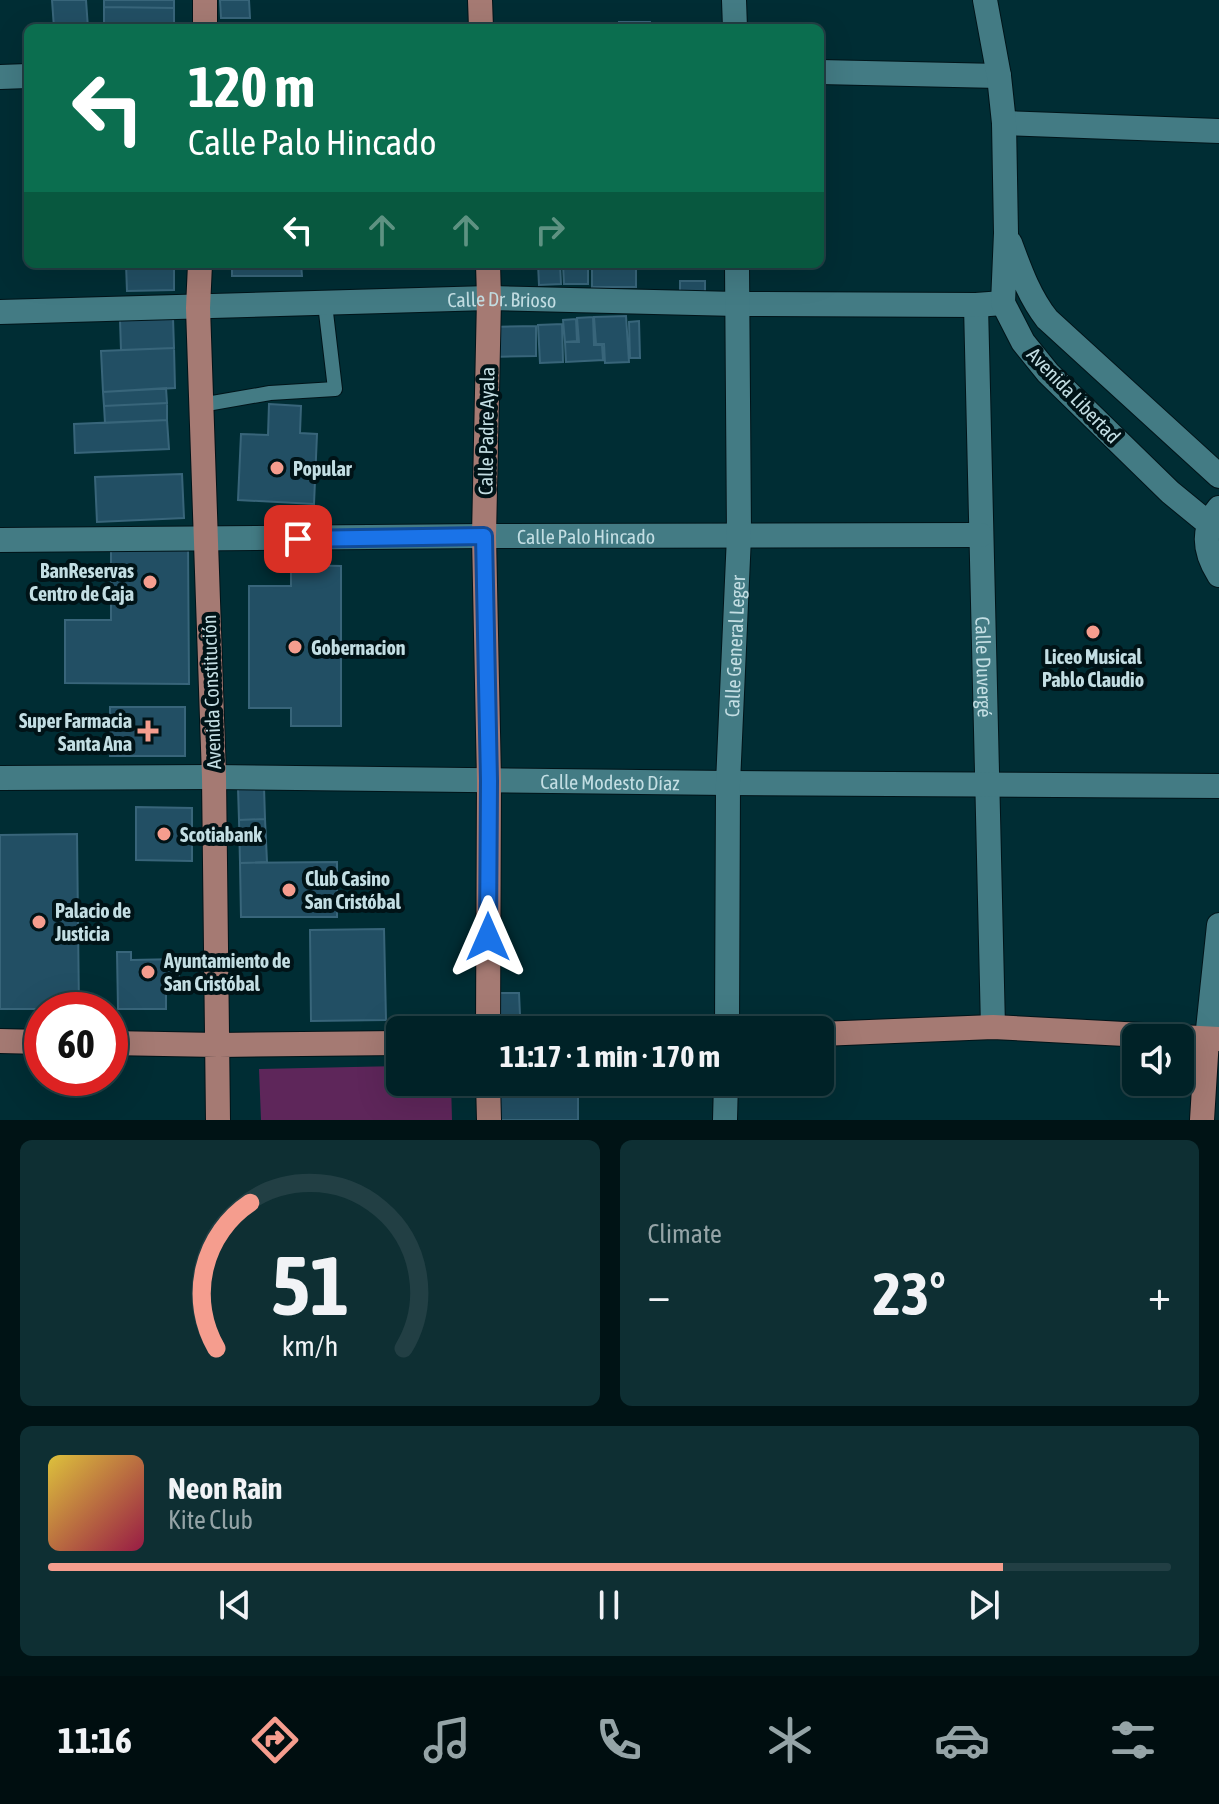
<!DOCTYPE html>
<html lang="en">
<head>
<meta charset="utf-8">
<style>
  :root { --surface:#002227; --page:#0e2f33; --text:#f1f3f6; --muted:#95a4a7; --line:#223f44; --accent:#f59d8e }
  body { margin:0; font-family:"Asap Condensed",sans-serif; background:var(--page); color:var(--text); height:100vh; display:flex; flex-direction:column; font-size:30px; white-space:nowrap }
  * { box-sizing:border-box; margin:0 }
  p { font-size:26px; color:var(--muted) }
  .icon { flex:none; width:44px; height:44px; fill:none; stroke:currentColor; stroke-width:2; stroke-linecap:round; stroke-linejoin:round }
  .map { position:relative; height:1120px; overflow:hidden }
  .sheet { display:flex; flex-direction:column; gap:20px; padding:20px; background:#001315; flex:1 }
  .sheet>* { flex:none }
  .top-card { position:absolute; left:24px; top:24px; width:800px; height:244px; border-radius:12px; box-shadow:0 8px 32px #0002,0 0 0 2px var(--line); background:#0b6e4f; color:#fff; overflow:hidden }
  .tools { position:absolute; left:1122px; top:1024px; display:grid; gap:16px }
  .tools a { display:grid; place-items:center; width:72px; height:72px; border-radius:12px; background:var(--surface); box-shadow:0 8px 32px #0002,0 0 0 2px var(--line); font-size:40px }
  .speed { position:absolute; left:24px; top:992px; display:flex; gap:16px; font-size:40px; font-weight:700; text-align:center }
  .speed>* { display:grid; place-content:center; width:104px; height:104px; border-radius:50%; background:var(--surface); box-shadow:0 8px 32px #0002,0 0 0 2px var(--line); line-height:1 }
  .speed .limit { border:12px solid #d22; background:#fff; color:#111 }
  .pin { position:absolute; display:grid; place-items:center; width:68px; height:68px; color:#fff; margin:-34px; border-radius:16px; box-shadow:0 4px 12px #0006 }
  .me { position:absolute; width:88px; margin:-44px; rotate:0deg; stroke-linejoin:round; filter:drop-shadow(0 0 6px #0008) }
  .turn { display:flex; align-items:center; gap:28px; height:168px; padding:0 32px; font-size:36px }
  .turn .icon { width:104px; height:104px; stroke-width:2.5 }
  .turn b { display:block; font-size:56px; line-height:68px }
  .lanes { display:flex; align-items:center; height:76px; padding:0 32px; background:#0003; justify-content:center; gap:40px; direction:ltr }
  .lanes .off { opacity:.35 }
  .big { font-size:60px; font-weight:700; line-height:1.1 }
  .sheet .card { flex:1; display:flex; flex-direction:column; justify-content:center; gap:12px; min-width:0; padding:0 28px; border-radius:12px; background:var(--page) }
  .sheet .dial { align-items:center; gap:0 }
  .dial svg { height:208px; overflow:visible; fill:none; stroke:var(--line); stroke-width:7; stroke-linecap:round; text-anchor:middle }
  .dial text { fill:var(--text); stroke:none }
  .song { display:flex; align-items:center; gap:24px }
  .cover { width:96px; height:96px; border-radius:12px; background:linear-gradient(135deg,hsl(50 70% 55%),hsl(340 70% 35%)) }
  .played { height:8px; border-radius:4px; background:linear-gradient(90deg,var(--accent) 85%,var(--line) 85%) }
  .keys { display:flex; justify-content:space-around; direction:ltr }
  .heat { display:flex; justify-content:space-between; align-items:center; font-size:44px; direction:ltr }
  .sheet .tiles { flex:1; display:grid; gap:20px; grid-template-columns:1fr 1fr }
  .card:last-child { grid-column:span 2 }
  .trip { position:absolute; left:386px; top:1016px; width:448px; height:80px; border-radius:12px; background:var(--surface); box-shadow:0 8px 32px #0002,0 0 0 2px var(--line); font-weight:700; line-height:80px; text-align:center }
  .tab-bar { display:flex; height:128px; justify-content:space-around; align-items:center; background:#000e10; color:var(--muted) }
  .tab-bar .icon { width:56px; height:56px }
  .tab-bar .on { color:var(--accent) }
  .tab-bar b { font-size:36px; color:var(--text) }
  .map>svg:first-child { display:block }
</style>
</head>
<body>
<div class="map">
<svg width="1219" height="1120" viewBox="0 0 1219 1120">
  <rect width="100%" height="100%" fill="#002d34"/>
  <path fill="#5e265a" d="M400 1066V1082H451L452 1120H261L259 1069Z"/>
  <path fill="#224f64" stroke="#38657a" stroke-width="2" d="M52 0H86L88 28H54Z
    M104 0H174V8L104 7Z
    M220 0H249L250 18H221Z
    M104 7 174 8V28H104Z
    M619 22H650V28H619Z
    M126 264H174V290L127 291Z
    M232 264H301L302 276H232Z
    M538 264H560L561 284 539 285Z
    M563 264H588V284H564Z
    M592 264H636V287H592Z
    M680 281H705V296L680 297Z
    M626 316 629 362 605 363 604 344H596L594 317Z
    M593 317 594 345H602L603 360 566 362 565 342H579L577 318Z
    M173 318 174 348 121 350 120 320Z
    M576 319 577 341 565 342 563 320Z
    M639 321 640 358H630L629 322Z
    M562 324 563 362 540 363 538 325Z
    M536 326V356L491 357 490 327Z
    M174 348 175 388 103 392 101 351Z
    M166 388 167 403 104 406 103 392Z
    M167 403V420L105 423 104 406Z
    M269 404 301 406 300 433 317 434 314 504 238 500 241 434 268 435Z
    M167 420 169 449 75 453 74 424Z
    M182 474 184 518 97 522 95 477Z
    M111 543 188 544 189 684 65 683V620H111Z
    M291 565 341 566V726H291V708H249V586H291Z
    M110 707H185V756H110Z
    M264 787 265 819 239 820 238 788Z
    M136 807 192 808V861L136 860Z
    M265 819 267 862 240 863 239 820Z
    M77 834 79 1009H0V835Z
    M337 862V917H241L240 863Z
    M384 929 386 1020 311 1021 310 930Z
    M117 952H131V960L179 959V984H166V1009H118Z
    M494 993H519L520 1015H494Z
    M496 1082H578V1120H495Z"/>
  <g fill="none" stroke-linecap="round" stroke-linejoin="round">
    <g stroke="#001419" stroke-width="16">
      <path id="lane" d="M201 405 270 393 335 389 325 304"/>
    </g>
    <g stroke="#001419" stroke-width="26">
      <g id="street">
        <path d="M734 0 735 28"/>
        <path d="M820 72 999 76"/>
        <path d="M0 77 28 76"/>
        <path d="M1004 123 1219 131"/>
        <path id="s1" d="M976 305 993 1027"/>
        <path id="s2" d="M0 312 489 298 737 304 976 305 1003 303"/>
        <path id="s3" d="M0 540 484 536 981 535"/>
        <path id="s4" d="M0 778 214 777 728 783 1219 786"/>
        <path id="s5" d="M727 1030 728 783 739 536 737 264"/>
        <path d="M725 1120 726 1082"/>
      </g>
    </g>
    <g stroke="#001419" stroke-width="26">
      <path id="secondary" d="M985 0 999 76 1004 123 1006 233 1003 303 1023 342 1048 373 1170 492 1209 524
        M1010 243C1020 270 1029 296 1047 319L1219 476
        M1219 508C1201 530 1205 553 1219 575
        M1207 1039 1219 925"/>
    </g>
    <g stroke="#001419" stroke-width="26">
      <path id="primary" d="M205 0V28
        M480 0 481 28
        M200 264 198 308 214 777 218 1120
        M488 264 489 298 484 536 489 781 488 1030
        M820 1034 993 1027 1219 1039
        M0 1041 42 1042
        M110 1043 218 1045 400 1043
        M488 1082 489 1120
        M1202 1120 1207 1039"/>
    </g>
    <use href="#lane" stroke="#437b84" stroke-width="14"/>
    <use href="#street" stroke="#437b84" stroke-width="24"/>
    <use href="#secondary" stroke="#437b84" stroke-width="24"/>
    <use href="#primary" stroke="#a57a73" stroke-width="24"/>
  </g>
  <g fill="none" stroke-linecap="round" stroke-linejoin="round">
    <g stroke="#114b97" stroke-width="20">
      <path id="route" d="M298 539 484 536 489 781 488 937"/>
    </g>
    <use href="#route" stroke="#1a73e8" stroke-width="14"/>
  </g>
  <g fill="#f59d8e" stroke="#001317" stroke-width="3">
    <circle cx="277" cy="468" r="8"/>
    <circle cx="150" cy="582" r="8"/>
    <circle cx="1093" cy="632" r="8"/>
    <circle cx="295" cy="647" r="8"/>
    <path d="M144 719h8v8h8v8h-8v8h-8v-8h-8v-8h8z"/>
    <circle cx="164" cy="834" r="8"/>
    <circle cx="289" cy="890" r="8"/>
    <circle cx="39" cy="922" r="8"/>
    <circle cx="148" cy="972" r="8"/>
  </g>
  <g text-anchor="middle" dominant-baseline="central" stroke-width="8" stroke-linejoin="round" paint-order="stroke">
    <g font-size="20" fill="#c3dee3" stroke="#001317">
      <text stroke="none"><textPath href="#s2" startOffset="502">Calle Dr. Brioso</textPath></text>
      <text transform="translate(1074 395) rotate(46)">Avenida Libertad</text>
      <text transform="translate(486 431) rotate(-89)">Calle Padre Ayala</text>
      <text stroke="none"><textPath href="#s3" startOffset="586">Calle Palo Hincado</textPath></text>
      <text stroke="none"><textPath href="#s5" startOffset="384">Calle General Leger</textPath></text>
      <text stroke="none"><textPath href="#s1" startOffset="362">Calle Duvergé</textPath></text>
      <text transform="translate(211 692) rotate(-92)">Avenida Constitución</text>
      <text stroke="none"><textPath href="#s4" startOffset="610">Calle Modesto Díaz</textPath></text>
    </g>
    <g font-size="20" font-weight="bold" fill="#c3dee3" stroke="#001317" text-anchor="start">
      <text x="293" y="468">Popular</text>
      <text x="134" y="570" text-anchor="end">BanReservas<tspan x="134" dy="23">Centro de Caja</tspan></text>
      <text x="311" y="647">Gobernacion</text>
      <text x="1093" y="656" text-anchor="middle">Liceo Musical<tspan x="1093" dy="23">Pablo Claudio</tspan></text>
      <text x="132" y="720" text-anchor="end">Super Farmacia<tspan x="132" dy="23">Santa Ana</tspan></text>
      <text x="180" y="834">Scotiabank</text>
      <text x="305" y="878">Club Casino<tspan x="305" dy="23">San Cristóbal</tspan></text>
      <text x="55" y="910">Palacio de<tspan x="55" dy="23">Justicia</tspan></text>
      <text x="164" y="960">Ayuntamiento de<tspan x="164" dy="23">San Cristóbal</tspan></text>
    </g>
  </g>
</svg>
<div class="tools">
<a><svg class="icon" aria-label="sound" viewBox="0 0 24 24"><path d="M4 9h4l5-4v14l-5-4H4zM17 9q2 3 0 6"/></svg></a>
</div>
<div class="speed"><div class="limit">60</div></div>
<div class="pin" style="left:298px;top:539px;background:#d93025"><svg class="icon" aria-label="arrive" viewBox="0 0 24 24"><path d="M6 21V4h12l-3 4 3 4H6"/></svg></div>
<svg class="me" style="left:488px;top:937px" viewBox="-20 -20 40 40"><path d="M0-17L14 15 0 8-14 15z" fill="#1a73e8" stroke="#fff" stroke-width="4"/></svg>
<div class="trip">11:17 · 1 min · 170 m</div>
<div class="top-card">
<div class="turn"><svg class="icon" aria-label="left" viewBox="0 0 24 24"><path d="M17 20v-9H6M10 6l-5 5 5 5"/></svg><div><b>120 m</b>Calle Palo Hincado</div></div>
<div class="lanes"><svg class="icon" aria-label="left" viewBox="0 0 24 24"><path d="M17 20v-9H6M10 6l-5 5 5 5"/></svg><svg class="icon off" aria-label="ahead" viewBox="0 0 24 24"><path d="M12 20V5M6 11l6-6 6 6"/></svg><svg class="icon off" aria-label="ahead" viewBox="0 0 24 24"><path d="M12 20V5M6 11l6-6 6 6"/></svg><svg class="icon off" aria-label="right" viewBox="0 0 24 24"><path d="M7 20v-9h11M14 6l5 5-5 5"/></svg></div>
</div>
</div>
<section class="sheet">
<div class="tiles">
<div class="card dial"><svg viewBox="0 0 100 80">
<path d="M14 69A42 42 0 1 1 86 69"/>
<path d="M14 69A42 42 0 0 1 27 13" stroke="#f59d8e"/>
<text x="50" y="56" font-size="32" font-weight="700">51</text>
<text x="50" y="72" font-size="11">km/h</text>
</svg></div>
<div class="card"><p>Climate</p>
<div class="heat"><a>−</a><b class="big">23°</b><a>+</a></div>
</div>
<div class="card">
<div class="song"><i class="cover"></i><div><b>Neon Rain</b><p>Kite Club</p></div></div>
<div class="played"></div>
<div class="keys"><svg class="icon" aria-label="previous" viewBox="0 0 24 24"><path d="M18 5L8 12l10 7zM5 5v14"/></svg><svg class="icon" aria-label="pause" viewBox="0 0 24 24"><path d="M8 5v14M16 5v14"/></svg><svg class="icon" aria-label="next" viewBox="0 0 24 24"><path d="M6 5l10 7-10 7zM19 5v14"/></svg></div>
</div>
</div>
</section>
<nav class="tab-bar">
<b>11:16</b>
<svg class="icon on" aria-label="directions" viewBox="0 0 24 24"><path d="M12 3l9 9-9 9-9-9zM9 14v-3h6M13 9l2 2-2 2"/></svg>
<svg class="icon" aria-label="music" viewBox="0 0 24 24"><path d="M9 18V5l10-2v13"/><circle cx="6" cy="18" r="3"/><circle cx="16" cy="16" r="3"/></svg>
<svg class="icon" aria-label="phone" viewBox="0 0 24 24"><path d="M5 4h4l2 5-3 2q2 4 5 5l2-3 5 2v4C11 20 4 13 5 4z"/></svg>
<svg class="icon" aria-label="climate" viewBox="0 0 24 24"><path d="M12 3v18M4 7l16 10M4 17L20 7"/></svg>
<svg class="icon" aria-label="car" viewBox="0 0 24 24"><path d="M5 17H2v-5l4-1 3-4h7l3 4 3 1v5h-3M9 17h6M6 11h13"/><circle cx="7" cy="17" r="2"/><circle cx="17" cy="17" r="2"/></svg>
<svg class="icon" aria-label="filters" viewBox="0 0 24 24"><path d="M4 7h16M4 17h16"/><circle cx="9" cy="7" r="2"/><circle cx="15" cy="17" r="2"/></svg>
</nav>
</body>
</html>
